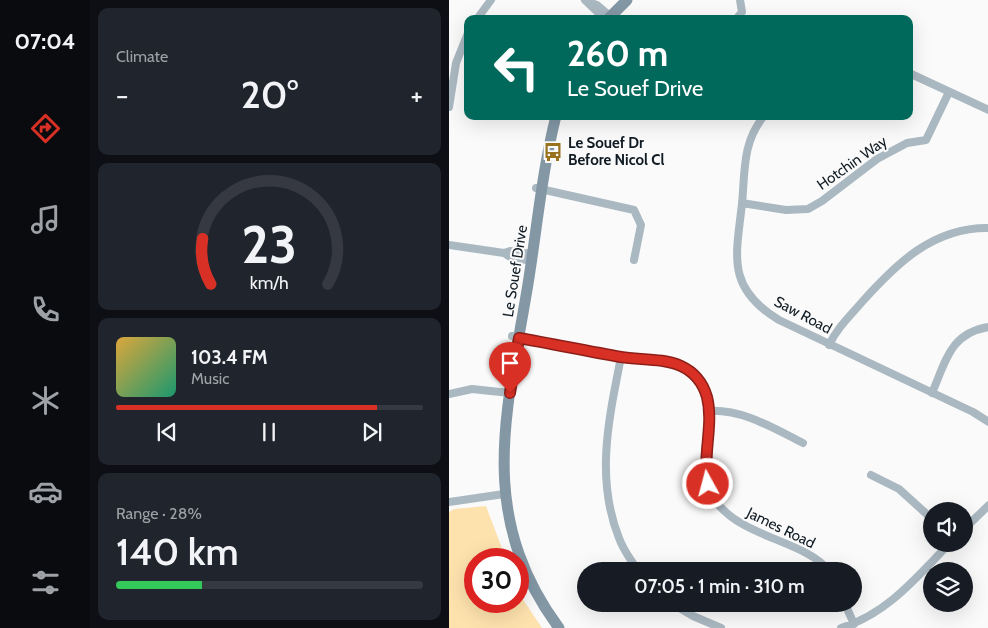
<!DOCTYPE html>
<html lang="en">
<head>
<meta charset="utf-8">
<style>
  :root { --surface:#171b24; --page:#20242c; --text:#f1f3f6; --muted:#9ea1a6; --line:#363941; --accent:#d93025 }
  body { margin:0; font-family:Cabin,sans-serif; background:var(--page); color:var(--text); height:100vh; display:flex; flex-direction:column; font-size:19px; white-space:nowrap }
  * { box-sizing:border-box; margin:0 }
  p { font-size:16px; color:var(--muted) }
  .icon { flex:none; width:28px; height:28px; fill:none; stroke:currentColor; stroke-width:2; stroke-linecap:round; stroke-linejoin:round }
  .map { position:relative; flex:1; overflow:hidden }
  .drawer { display:flex; flex-direction:column; gap:8px; padding:8px; background:#0d0f14; width:359px }
  .drawer>* { flex:none }
  .top-card { position:absolute; left:15px; top:15px; width:449px; height:105px; border-radius:10px; box-shadow:0 5px 20px #0002; background:#00695c; color:#fff; overflow:hidden }
  .tools { position:absolute; left:474px; top:502px; display:grid; gap:10px }
  .tools a { display:grid; place-items:center; width:50px; height:50px; border-radius:50%; background:var(--surface); box-shadow:0 5px 20px #0002; font-size:25px }
  .speed { position:absolute; left:15px; top:548px; display:flex; gap:10px; font-size:25px; font-weight:700; text-align:center }
  .speed>* { display:grid; place-content:center; width:65px; height:65px; border-radius:50%; background:var(--surface); box-shadow:0 5px 20px #0002; line-height:1 }
  .speed .limit { border:8px solid #d22; background:#fff; color:#111 }
  .pin { position:absolute; display:grid; place-items:center; width:42px; height:42px; color:#fff; margin:-51px -21px; border-radius:50% 50% 50% 0; rotate:-45deg; box-shadow:0 0 5px #0007 }
  .pin .icon { rotate:45deg }
  .me { position:absolute; width:55px; margin:-28px; rotate:353deg; stroke-linejoin:round; filter:drop-shadow(0 0 4px #0008) }
  .turn { display:flex; align-items:center; gap:18px; height:105px; padding:0 20px; font-size:22px }
  .turn .icon { width:65px; height:65px; stroke-width:2.5 }
  .turn b { display:block; font-size:35px; line-height:42px }
  .big { font-size:38px; font-weight:600; line-height:1.1 }
  .drawer .widget { flex:1; display:flex; flex-direction:column; justify-content:center; gap:8px; min-width:0; padding:0 18px; border-radius:10px; background:var(--page) }
  .drawer .dial { align-items:center; gap:0 }
  .dial svg { height:130px; overflow:visible; fill:none; stroke:var(--line); stroke-width:7; stroke-linecap:round; text-anchor:middle }
  .dial text { fill:var(--text); stroke:none }
  .song { display:flex; align-items:center; gap:15px }
  .cover { width:60px; height:60px; border-radius:8px; background:linear-gradient(135deg,hsl(40 70% 55%),hsl(160 70% 35%)) }
  .played { height:5px; border-radius:2px; background:linear-gradient(90deg,var(--accent) 85%,var(--line) 85%) }
  .keys { display:flex; justify-content:space-around; direction:ltr }
  .heat { display:flex; justify-content:space-between; align-items:center; font-size:28px; direction:ltr }
  .charge { height:8px; border-radius:4px; background:linear-gradient(90deg,#34c759 28%,var(--line) 0) }
  .trip { position:absolute; left:128px; top:562px; width:285px; height:50px; border-radius:25px; background:var(--surface); box-shadow:0 5px 20px #0002; font-weight:600; line-height:50px; text-align:center }
  main { display:flex; flex:1; min-height:0 }
  .dock { display:flex; flex-direction:column; width:90px; justify-content:space-around; align-items:center; background:#090b0e; color:var(--muted) }
  .dock .icon { width:35px; height:35px }
  .dock .selected { color:var(--accent) }
  .dock b { font-size:22px; color:var(--text) }
  .map>svg:first-child { display:block }
</style>
</head>
<body>
<main>
<nav class="dock">
<b>07:04</b>
<svg class="icon selected" aria-label="directions" viewBox="0 0 24 24"><path d="M12 3l9 9-9 9-9-9zM9 14v-3h6M13 9l2 2-2 2"/></svg>
<svg class="icon" aria-label="music" viewBox="0 0 24 24"><path d="M9 18V5l10-2v13"/><circle cx="6" cy="18" r="3"/><circle cx="16" cy="16" r="3"/></svg>
<svg class="icon" aria-label="phone" viewBox="0 0 24 24"><path d="M5 4h4l2 5-3 2q2 4 5 5l2-3 5 2v4C11 20 4 13 5 4z"/></svg>
<svg class="icon" aria-label="climate" viewBox="0 0 24 24"><path d="M12 3v18M4 7l16 10M4 17L20 7"/></svg>
<svg class="icon" aria-label="car" viewBox="0 0 24 24"><path d="M5 17H2v-5l4-1 3-4h7l3 4 3 1v5h-3M9 17h6M6 11h13"/><circle cx="7" cy="17" r="2"/><circle cx="17" cy="17" r="2"/></svg>
<svg class="icon" aria-label="filters" viewBox="0 0 24 24"><path d="M4 7h16M4 17h16"/><circle cx="9" cy="7" r="2"/><circle cx="15" cy="17" r="2"/></svg>
</nav>
<section class="drawer">
<div class="widget"><p>Climate</p>
<div class="heat"><a>−</a><b class="big">20°</b><a>+</a></div>
</div>
<div class="widget dial"><svg viewBox="0 0 100 80">
<path d="M14 69A42 42 0 1 1 86 69"/>
<path d="M14 69A42 42 0 0 1 9 41" stroke="#d93025"/>
<text x="50" y="56" font-size="32" font-weight="700">23</text>
<text x="50" y="72" font-size="11">km/h</text>
</svg></div>
<div class="widget">
<div class="song"><i class="cover"></i><div><b>103.4 FM</b><p>Music</p></div></div>
<div class="played"></div>
<div class="keys"><svg class="icon" aria-label="previous" viewBox="0 0 24 24"><path d="M18 5L8 12l10 7zM5 5v14"/></svg><svg class="icon" aria-label="pause" viewBox="0 0 24 24"><path d="M8 5v14M16 5v14"/></svg><svg class="icon" aria-label="next" viewBox="0 0 24 24"><path d="M6 5l10 7-10 7zM19 5v14"/></svg></div>
</div>
<div class="widget"><p>Range · 28%</p><b class="big">140 km</b><div class="charge"></div></div>
</section>
<div class="map">
<svg width="540" height="628" viewBox="0 0 540 628">
  <rect width="100%" height="100%" fill="#fafafa"/>
  <path fill="#fee2ae" d="M37 506 57 559H26V601H69V592L93 628H0V512L5 509Z"/>
  <g fill="none" stroke-linecap="round" stroke-linejoin="round">
    <path stroke="#aab8c1" stroke-width="8" d="M136 0 156 19
      M137 1 148 5 161 16
      M28 19 42 0
      M287 19 293 12 291 0
      M460 73 540 110
      M0 107 7 63 19 33
      M315 116C293 142 296 173 293 204 287 256 277 288 330 320L524 412 540 422
      M87 188 185 210 192 225 185 260
      M293 203 337 210 359 209 373 201 428 159 458 143 477 140 500 92
      M0 245 55 253 61 257 83 261
      M55 253 61 251 84 254
      M63 336C99 344 135 351 171 357 195 360 224 357 244 373 258 385 260 405 259 422 257 449 250 479 268 503 295 538 357 541 380 571
      M380 345C388 328 401 316 413 302 447 264 484 227 540 228
      M172 357C160 418 146 478 170 538 174 550 183 561 189 571
      M483 393C497 361 501 333 540 327
      M0 394 23 389 61 393
      M259 411C294 409 324 428 354 443
      M422 475 450 489 482 518
      M0 502 55 494
      M515 529 540 505
      M224 604 244 616 272 628
      M396 604 405 624
      M392 628C438 614 468 577 500 544"/>
    <path stroke="#8397a5" stroke-width="11" d="M159 19 178 0
      M107 116C93 171 88 228 79 284 58 412 26 514 110 628"/>
  </g>
  <g fill="none" stroke-linecap="round" stroke-linejoin="round">
    <g stroke="#8d1f18" stroke-width="12">
      <path id="route" d="M61 393 70 338C104 344 138 351 172 357 191 360 214 358 232 366 245 372 254 383 258 397 265 425 253 456 259 484"/>
    </g>
    <use href="#route" stroke="#d93025" stroke-width="9"/>
  </g>
  <defs>
    <g id="bus-bare" transform="scale(1.5)"><path d="M-5-6H5V4H4V6H2V4H-2V6H-4V4H-5ZM-3.5-4V0h7V-4ZM-3.5 1.2v1.5H-2V1.2ZM2 1.2v1.5H3.5V1.2Z" fill="#98721d" stroke="#fafafa" stroke-width="2.5" paint-order="stroke"/></g>
  </defs>
  <g fill-rule="evenodd">
    <use href="#bus-bare" x="104" y="152"/>
  </g>
  <g text-anchor="middle" dominant-baseline="central" stroke-width="4" stroke-linejoin="round" paint-order="stroke">
    <g font-size="15" font-weight="bold" fill="#111c24" stroke="#fafafa" text-anchor="start">
      <text x="119" y="143">Le Souef Dr<tspan x="119" dy="17">Before Nicol Cl</tspan></text>
    </g>
    <g font-size="15" fill="#111c24" stroke="#fafafa">
      <text transform="translate(403 163) rotate(-35)">Hotchin Way</text>
      <text transform="translate(66 271) rotate(-81)">Le Souef Drive</text>
      <text transform="translate(354 315) rotate(28)">Saw Road</text>
      <text transform="translate(332 528) rotate(26)">James Road</text>
    </g>
  </g>
</svg>
<div class="tools">
<a><svg class="icon" aria-label="sound" viewBox="0 0 24 24"><path d="M4 9h4l5-4v14l-5-4H4zM17 9q2 3 0 6"/></svg></a>
<a><svg class="icon" aria-label="layers" viewBox="0 0 24 24"><path d="M12 4l9 5-9 5-9-5zM3 14l9 5 9-5"/></svg></a>
</div>
<div class="speed"><div class="limit">30</div></div>
<div class="pin" style="left:61px;top:393px;background:#d93025"><svg class="icon" aria-label="arrive" viewBox="0 0 24 24"><path d="M6 21V4h12l-3 4 3 4H6"/></svg></div>
<svg class="me" style="left:259px;top:484px" viewBox="-20 -20 40 40"><circle r="17" fill="#d93025" stroke="#fff" stroke-width="3"/><path d="M0-11L8 9 0 5-8 9z" fill="#fff"/></svg>
<div class="trip">07:05 · 1 min · 310 m</div>
<div class="top-card">
<div class="turn"><svg class="icon" aria-label="left" viewBox="0 0 24 24"><path d="M17 20v-9H6M10 6l-5 5 5 5"/></svg><div><b>260 m</b>Le Souef Drive</div></div>
</div>
</div>
</main>
</body>
</html>
